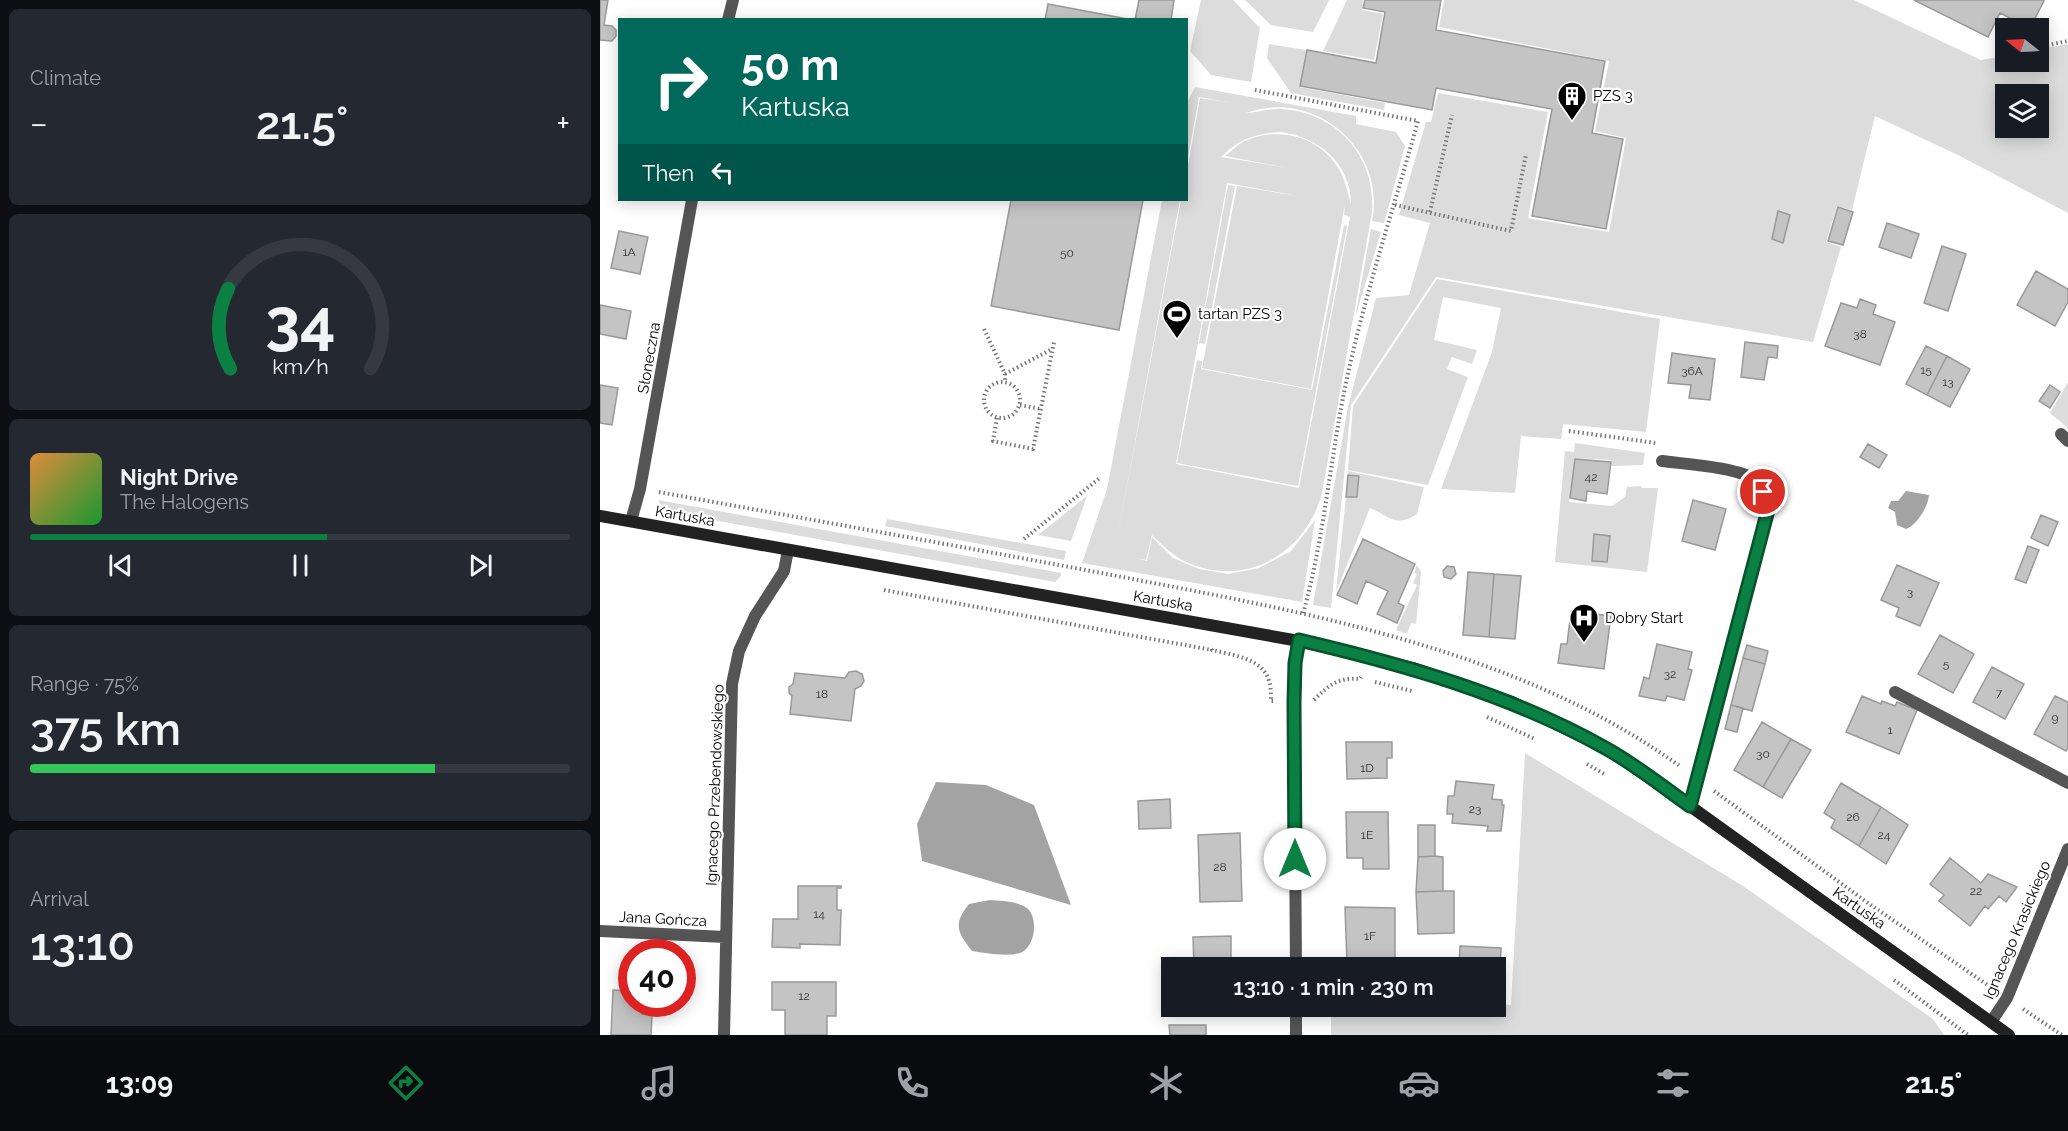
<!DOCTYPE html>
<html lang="en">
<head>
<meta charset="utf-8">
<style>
  :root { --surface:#171b24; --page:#242831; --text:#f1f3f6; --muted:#9ea1a6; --line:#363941; --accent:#0b8043 }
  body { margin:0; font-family:Raleway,sans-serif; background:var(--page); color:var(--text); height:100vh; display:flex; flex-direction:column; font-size:22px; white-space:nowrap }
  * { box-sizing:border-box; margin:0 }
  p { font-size:20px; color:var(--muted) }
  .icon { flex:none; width:33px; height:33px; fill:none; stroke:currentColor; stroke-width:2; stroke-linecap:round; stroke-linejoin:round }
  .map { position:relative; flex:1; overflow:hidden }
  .panel { display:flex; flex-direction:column; gap:9px; padding:9px; background:#0d0f14; width:600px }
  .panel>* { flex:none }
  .guide { position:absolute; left:18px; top:18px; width:570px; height:183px; border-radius:0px; box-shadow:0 3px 15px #0003; background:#00695c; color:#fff; overflow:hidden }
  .needle { width:39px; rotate:288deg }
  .fabs { position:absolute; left:1395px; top:18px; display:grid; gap:12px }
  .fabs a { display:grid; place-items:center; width:54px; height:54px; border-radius:0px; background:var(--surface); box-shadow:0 3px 15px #0003; font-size:30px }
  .speed { position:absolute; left:18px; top:939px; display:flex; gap:12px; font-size:30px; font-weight:700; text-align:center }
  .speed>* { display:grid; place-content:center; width:78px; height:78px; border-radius:50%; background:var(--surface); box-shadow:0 3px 15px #0003; line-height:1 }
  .speed .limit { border:9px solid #d22; background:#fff; color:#111 }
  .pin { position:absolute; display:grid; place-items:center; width:51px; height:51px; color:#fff; margin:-26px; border:3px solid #fff; border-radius:50%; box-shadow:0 2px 6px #0007 }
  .me { position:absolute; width:66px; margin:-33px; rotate:0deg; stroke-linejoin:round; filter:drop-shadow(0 0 4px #0008) }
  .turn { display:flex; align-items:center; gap:21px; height:126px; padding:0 24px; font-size:27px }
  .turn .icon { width:78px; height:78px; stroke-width:2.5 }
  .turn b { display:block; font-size:42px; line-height:51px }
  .then { display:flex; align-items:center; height:57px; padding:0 24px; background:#0003; gap:12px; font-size:22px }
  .big { font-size:45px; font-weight:600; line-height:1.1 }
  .panel .card { flex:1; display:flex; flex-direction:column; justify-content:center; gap:9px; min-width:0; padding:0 21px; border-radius:9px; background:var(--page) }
  .panel .dial { align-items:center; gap:0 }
  .dial svg { height:156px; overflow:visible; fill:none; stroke:var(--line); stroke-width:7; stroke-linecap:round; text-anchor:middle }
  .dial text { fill:var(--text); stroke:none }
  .song { display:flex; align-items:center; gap:18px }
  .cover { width:72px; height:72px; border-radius:9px; background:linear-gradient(135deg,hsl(30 70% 55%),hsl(130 70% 35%)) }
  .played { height:6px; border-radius:3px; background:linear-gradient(90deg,var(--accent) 55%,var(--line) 55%) }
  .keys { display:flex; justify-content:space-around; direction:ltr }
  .heat { display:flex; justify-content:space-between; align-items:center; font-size:33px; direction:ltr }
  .charge { height:9px; border-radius:4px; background:linear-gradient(90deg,#34c759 75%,var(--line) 0) }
  .trip { position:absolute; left:561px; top:957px; width:345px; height:60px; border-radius:0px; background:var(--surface); box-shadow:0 3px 15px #0003; font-weight:600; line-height:60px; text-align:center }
  .tab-bar { display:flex; height:96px; justify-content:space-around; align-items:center; background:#090b0e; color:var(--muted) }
  .tab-bar .icon { width:42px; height:42px }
  .tab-bar .selected { color:var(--accent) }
  .tab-bar b { font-size:27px; color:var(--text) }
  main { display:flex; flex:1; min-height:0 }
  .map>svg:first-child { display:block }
</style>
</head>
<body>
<main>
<section class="panel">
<div class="card"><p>Climate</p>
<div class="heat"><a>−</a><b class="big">21.5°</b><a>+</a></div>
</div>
<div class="card dial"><svg viewBox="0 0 100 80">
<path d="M14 69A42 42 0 1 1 86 69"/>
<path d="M14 69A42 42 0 0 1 13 28" stroke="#0b8043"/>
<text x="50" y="56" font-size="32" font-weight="700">34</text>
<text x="50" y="72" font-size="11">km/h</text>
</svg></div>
<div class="card">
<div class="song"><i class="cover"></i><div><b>Night Drive</b><p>The Halogens</p></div></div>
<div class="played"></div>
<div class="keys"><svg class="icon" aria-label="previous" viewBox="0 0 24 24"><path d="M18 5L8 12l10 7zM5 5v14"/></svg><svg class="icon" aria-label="pause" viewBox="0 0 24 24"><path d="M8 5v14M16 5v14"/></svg><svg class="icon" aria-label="next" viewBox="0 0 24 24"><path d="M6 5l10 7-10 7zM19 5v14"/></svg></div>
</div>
<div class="card"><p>Range · 75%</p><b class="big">375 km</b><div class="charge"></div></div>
<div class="card"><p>Arrival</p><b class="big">13:10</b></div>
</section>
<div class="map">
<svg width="1468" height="1035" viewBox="0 0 1468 1035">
  <rect width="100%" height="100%" fill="#fff"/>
  <path fill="#dcdcdc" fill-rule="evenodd" d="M601 0H633L660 28 651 82 611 75 590 51Z
    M645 0H729L713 32 671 25Z
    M747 0H763L762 10 783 14 774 60 723 51Z
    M844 0H1254L1381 60 1405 56 1406 62H1438L1439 49 1468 44V213L1358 155 1275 116 1252 210 1237 206 1226 242 1241 247 1213 342 836 277 751 405 731 608 713 605 748 407 776 298 809 295 830 223 799 215 826 122H831L838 93 948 112 928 218 1009 232 1026 138 995 131 1009 61 839 27ZM1406 94H1438V128H1406Z
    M669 44 706 50 700 87 785 103 784 110 691 93 667 58Z
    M595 87 756 116V124L796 132 805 146 784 223 772 221C787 149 714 88 646 113 657 113 670 108 682 109 738 113 776 157 772 212L722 493C706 554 644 590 584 561 571 554 562 545 552 535L546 560 535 558 547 561 552 537 573 558 599 569 628 574 659 568 691 551 715 520 702 602 482 563 507 489 562 200H580L514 555 581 200H586L587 171 600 98 632 103 599 97 587 163V103ZM681 132C718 137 751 163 751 204 747 192 745 177 737 166 717 136 680 127 647 140 639 143 632 151 625 156L688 168 621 157C638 139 657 133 681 132ZM627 183 698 196 637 186 602 368 711 389 745 204 744 215 750 217 699 488 576 464Z
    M628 185 635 186 605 344 599 343Z
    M744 225 747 226 698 486 577 463 597 360 602 361 601 369 712 390Z
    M771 229 781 232 755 318Z
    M837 279 1060 319 1046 432 963 424 961 439 921 436 915 493 841 489 892 352 901 308 843 297 834 340 877 350 872 364 852 357 847 369 868 377 828 485 748 470 753 406Z
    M1468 382V428L1450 413Z
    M975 443 1045 453 1043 465 1012 466 1011 460 975 458 969 502 1012 506 1025 497 1027 487 1041 486 1042 488H1058L1047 572 955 562 965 451 974 452Z
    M748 471 824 487 817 514C795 528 791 517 770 508L736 592 746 497H758L760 475 748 474Z
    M487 496 471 541 438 535Z
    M58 500 461 573V576L455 582 74 513 61 505Z
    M287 519 466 551 464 560 285 526Z
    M817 565 821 572 816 624 811 623 807 634 796 630 817 585 813 583 817 574 814 573Z
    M925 753 1143 886 1333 1019 1344 1035H731V1007L896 1006V1004L911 1005Z"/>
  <path fill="#a3a3a3" d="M1306 491 1329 495C1328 507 1317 525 1306 529L1297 525 1295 512 1288 508 1291 501H1298Z
    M336 782 386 785 434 805 471 905 322 861 317 824Z
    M390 900C402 901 417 901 427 908 439 918 435 948 420 953 408 957 384 953 372 951 357 932 353 924 369 904Z"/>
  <path fill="#c4c4c4" stroke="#999" stroke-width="1.5" d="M0 0H8L4 25 12 26 16 30V36L12 41 0 40Z
    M539 0H574L571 20H535Z
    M765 0H841L836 30 1005 61 992 133 1023 139 1006 229 932 216 952 109 836 88 832 110 700 86 707 50 776 63 785 12 763 8Z
    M1314 0H1443L1444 1 1430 28 1400 13 1388 37Z
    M448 4 533 20H445Z
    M411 200H543L519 330 391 306Z
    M1238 207 1253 212 1243 245 1228 241Z
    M1178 211 1190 215 1183 243 1172 239Z
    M1287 223 1319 234 1311 258 1279 247Z
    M19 231 48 237 40 274 11 268Z
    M1342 246 1366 254 1348 311 1324 303Z
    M1436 271 1468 289V302L1455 326 1417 305Z
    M1260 299 1276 305 1273 314 1295 322 1280 365 1225 346 1241 303 1257 308Z
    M0 305 31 311 26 339 0 334Z
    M1145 342 1178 346 1177 358 1168 357 1164 380 1141 377Z
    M1326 346 1347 356 1327 395 1306 384Z
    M1072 353 1115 359 1110 400 1089 398 1091 385 1068 383Z
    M1347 356 1370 369 1350 407 1327 395Z
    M0 385 18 388 12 425 0 423Z
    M1450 385 1460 392 1450 408 1439 401Z
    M1268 444 1287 455 1279 468 1260 457Z
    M975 459 1011 462 1007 494 987 491 986 501 970 498Z
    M748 475 759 476 757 497H746Z
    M1093 500 1126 509 1115 550 1082 541Z
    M1441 515 1458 522 1448 546 1431 538Z
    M994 534 1010 536 1007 562 992 561Z
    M763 539 815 564 798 603 804 606 797 623 777 614 788 591 766 581 757 604 737 595Z
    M1428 546 1439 550 1426 583 1415 579Z
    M1297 565 1339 583 1320 626 1296 616 1299 608 1281 600Z
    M847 566 854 567 856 574 851 579 844 577 843 571Z
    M868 572 894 574 889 637 863 635Z
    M894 574 921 576 915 639 889 637Z
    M971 611 1011 616 1004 669 958 663 961 644H967Z
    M1340 635 1374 654 1353 693 1318 674Z
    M1057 644 1092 652 1088 669 1092 670 1084 700 1067 696 1065 701 1039 696 1044 677 1049 679Z
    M1147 645 1168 651 1165 664 1143 658Z
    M1143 658 1165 664 1152 711 1131 705Z
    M1392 667 1424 684 1405 719 1373 702Z
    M256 671 262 674 264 681 261 686 255 689 251 721 190 714 192 696 189 693V687L193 684 195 673 245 678 249 672Z
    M1262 696 1281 704 1282 701 1295 706 1297 702 1317 710 1299 754 1246 732Z
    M1455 696 1468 702V748L1466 751 1434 734Z
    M1131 705 1143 708 1137 732 1125 729Z
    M1162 722 1191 739 1163 787 1134 770Z
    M1191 739 1211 750 1182 798 1163 787Z
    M746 742H792V758H787V778L747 779Z
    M856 781 894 785 892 799 902 800V805H904L901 831H887L888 826 852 823 853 814H847L848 796H854Z
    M1241 783 1281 807 1259 846 1231 828 1235 820 1224 813Z
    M570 799 571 828 539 829 538 801Z
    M1281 807 1308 825 1286 864 1259 846Z
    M746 812H788L789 869H763V858H747Z
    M818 825H835V856L818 857Z
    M640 833 642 901 600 902 598 835Z
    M835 856 843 857V891L816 892 818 857Z
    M1350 858 1381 883 1388 874 1417 887 1406 902 1399 896 1388 909 1385 906 1370 926 1339 901 1344 895 1330 884Z
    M198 886H241V888H237V910H241L240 945 200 944V948L172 947 173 919H198Z
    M843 891H854V933L818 934 816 892Z
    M745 907 795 908V964L747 965Z
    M631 936V968H594L593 937Z
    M860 946 901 948 899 989H896V968H859Z
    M172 982H236V1016H227V1035H185V1010H172Z
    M13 990 32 991V1004H42V1014L52 1015 51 1035H11Z
    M569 1025H606V1035H570Z"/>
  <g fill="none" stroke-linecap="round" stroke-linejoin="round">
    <path stroke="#777" stroke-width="4" stroke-dasharray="1.5 3" stroke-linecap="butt" d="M1443 46 1468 41
      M655 90 818 121C792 215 760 308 742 403 729 473 722 546 703 614
      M795 205 911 231 926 154
      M830 212 852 115
      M384 329 405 374V382
      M405 374 452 349
      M384 400a18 18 0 1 1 36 0a18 18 0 1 1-36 0Z
      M420 405 441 409
      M397 418 393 441 433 449 454 342
      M969 431 1056 443
      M59 492C212 520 365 547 517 576 709 613 920 650 1081 767
      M424 539 501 477
      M284 590 612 650
      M612 649V650C632 655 663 658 669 681 671 687 671 695 671 701H676
      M775 682 812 691
      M714 700C729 685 738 677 760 679L761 677
      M887 717 935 739
      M987 764 1004 774
      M1114 791 1268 903 1392 988
      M1294 980 1368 1035
      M1423 1009 1462 1035"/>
    <path stroke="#555" stroke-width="12" d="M1062 461C1084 464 1139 467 1155 480 1163 487 1165 499 1168 510L1090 806
      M1295 692 1468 783"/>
    <path stroke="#555" stroke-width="12" d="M128 20 133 0
      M1461 434 1468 441
      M31 521 40 489 92 200
      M0 931 125 937
      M1391 1022 1407 998 1468 849
      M124 1035 132 684 139 651 155 616 184 571 188 550"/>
    <path stroke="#555" stroke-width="12" d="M696 968 694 702 695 663 699 641
      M696 1006V1035"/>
    <path stroke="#222" stroke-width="12" d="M0 516 699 641 813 668 912 702 1009 750 1090 806 1409 1035"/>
  </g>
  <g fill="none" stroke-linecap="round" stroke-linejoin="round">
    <g stroke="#07532c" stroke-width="15">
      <path id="route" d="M695 859 694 702 695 663 699 640C806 665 911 695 1007 749 1036 765 1063 787 1090 806L1168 510 1163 492"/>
    </g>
    <use href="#route" stroke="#0b8043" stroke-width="10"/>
  </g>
  <defs>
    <g id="building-pin" transform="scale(1.5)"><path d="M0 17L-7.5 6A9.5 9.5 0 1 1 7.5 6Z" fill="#000" stroke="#fff"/><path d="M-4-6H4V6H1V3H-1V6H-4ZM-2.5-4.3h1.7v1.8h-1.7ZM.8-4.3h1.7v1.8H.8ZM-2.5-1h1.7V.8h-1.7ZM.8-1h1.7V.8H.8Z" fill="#fff"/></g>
    <g id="stadium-pin" transform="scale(1.5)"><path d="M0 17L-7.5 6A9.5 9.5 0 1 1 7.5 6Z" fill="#000" stroke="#fff"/><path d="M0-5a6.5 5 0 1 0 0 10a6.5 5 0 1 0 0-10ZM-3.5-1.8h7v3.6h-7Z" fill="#fff"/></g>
    <g id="hospital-pin" transform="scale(1.5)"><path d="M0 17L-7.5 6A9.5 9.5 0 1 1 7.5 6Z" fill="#000" stroke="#fff"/><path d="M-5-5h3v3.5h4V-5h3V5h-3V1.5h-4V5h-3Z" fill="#fff"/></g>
  </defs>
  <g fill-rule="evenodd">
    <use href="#building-pin" x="972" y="96"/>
    <use href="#stadium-pin" x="577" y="314"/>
    <use href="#hospital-pin" x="984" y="618"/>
  </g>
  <g text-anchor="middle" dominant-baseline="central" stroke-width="4.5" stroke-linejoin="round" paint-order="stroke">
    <g font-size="12" fill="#313131">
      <text x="29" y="252">1A</text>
      <text x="467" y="253">50</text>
      <text x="1260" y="334">38</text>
      <text x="1326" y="370">15</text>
      <text x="1092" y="371">36A</text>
      <text x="1348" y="382">13</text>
      <text x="991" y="477">42</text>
      <text x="1310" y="592">3</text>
      <text x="1346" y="664">5</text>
      <text x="1070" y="674">32</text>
      <text x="1399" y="693">7</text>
      <text x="222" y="694">18</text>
      <text x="1455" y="718">9</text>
      <text x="1290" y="730">1</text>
      <text x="1163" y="754">30</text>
      <text x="767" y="768">1D</text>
      <text x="875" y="809">23</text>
      <text x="1253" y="817">26</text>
      <text x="767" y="835">1E</text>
      <text x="1284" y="835">24</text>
      <text x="620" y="867">28</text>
      <text x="1376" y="891">22</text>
      <text x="219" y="914">14</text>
      <text x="770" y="936">1F</text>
      <text x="204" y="996">12</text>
    </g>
    <g font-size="15" fill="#000" stroke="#fff" text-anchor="start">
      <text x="993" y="96">PZS 3</text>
      <text x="598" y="314">tartan PZS 3</text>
      <text x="1005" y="618">Dobry Start</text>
    </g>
    <g font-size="15" fill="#000" stroke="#fff">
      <text transform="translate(49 358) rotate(-80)">Słoneczna</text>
      <text transform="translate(85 516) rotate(10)">Kartuska</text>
      <text transform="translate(563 601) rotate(10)">Kartuska</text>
      <text transform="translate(115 785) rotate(-88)">Ignacego Przebendowskiego</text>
      <text transform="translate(1259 908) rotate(35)">Kartuska</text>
      <text transform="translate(63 919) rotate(3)">Jana Gończa</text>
      <text transform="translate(1417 930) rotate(-67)">Ignacego Krasickiego</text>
    </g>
  </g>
</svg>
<div class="fabs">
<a><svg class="needle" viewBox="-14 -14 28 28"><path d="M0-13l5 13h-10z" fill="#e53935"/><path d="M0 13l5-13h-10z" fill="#9ea1a6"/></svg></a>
<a><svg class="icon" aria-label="layers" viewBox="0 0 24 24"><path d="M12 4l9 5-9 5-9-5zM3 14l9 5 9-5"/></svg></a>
</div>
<div class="speed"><div class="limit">40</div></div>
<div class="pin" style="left:1163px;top:492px;background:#d93025"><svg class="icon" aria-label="arrive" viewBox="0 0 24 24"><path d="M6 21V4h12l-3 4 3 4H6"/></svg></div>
<svg class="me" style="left:695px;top:859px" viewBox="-20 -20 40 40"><circle r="19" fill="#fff"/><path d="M0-13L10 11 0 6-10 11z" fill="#0b8043"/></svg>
<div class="trip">13:10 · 1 min · 230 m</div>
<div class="guide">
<div class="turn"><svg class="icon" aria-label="right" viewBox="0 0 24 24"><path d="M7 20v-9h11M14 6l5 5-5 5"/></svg><div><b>50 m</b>Kartuska</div></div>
<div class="then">Then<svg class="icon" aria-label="left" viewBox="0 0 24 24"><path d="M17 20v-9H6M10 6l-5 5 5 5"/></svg></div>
</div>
</div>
</main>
<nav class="tab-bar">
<b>13:09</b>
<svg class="icon selected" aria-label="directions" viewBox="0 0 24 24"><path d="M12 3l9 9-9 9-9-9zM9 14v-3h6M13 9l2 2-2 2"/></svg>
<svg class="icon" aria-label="music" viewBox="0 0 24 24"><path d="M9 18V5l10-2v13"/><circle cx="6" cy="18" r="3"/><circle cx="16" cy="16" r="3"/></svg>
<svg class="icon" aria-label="phone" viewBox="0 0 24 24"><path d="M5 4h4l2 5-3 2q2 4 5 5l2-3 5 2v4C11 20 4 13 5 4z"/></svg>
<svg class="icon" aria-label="climate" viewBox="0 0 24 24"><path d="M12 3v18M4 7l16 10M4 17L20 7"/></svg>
<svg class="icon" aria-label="car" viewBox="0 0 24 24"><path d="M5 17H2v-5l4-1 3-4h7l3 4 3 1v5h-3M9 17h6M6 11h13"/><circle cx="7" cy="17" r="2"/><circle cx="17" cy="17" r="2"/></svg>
<svg class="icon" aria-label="filters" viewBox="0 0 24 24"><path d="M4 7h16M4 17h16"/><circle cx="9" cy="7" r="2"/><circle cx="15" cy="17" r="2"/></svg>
<b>21.5°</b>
</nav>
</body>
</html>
